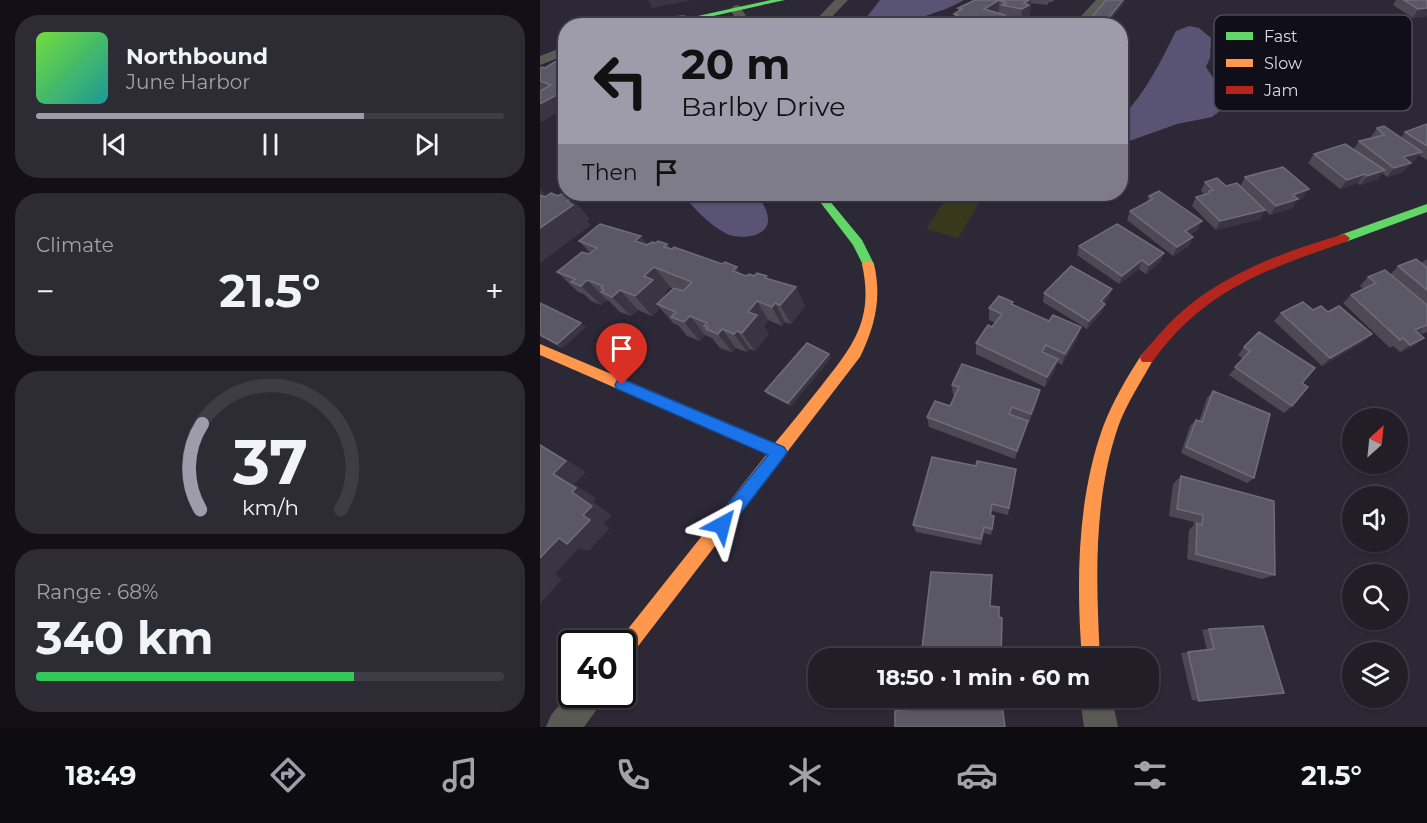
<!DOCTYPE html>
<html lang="en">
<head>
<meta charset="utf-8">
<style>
  :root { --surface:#211e28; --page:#2d2b34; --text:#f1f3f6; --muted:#a2a2a8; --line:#3e3c45; --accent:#9e9bab }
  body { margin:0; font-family:Montserrat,sans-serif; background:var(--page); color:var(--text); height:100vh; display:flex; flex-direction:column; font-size:22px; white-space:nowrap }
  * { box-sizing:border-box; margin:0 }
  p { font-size:20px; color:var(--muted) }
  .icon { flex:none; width:33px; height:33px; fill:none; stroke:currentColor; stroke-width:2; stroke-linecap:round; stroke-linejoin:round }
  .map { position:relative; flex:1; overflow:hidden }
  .panel { display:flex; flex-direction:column; gap:15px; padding:15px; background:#121016; width:540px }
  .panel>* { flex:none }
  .top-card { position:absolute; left:18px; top:18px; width:570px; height:183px; border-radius:24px; box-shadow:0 2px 4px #0004,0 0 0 2px var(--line); background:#9e9bab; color:#111; overflow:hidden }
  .needle { width:39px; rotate:27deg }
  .controls { position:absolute; left:802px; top:408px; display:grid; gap:12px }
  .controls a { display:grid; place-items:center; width:66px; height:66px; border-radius:50%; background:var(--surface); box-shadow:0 2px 4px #0004,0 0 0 2px var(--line); font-size:30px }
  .speed { position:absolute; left:18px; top:630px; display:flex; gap:12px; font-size:30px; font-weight:700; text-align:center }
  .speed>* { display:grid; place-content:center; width:78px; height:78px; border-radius:50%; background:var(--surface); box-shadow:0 2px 4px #0004,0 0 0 2px var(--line); line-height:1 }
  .speed .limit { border:3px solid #111; border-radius:9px; background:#fff; color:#111 }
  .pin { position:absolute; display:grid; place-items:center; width:51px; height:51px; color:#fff; margin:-62px -26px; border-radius:50% 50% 50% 0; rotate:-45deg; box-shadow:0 0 6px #0007 }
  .pin .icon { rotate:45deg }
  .me { position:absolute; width:66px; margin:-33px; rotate:38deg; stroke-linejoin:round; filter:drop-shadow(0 0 4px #0008) }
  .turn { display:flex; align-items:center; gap:21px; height:126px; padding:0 24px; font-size:27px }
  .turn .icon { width:78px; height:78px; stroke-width:2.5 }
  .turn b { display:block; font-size:42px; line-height:51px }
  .then { display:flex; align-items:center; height:57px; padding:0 24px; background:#0003; gap:12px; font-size:22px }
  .big { font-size:45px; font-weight:700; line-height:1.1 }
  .panel .widget { flex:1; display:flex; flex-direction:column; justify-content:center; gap:9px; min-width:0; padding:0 21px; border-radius:24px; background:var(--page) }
  .panel .dial { align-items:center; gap:0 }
  .dial svg { height:156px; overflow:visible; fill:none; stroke:var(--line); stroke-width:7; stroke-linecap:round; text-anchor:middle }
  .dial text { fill:var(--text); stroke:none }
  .song { display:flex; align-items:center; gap:18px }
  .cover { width:72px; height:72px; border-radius:9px; background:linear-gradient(135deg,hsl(100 70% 55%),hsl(180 70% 35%)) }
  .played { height:6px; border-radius:3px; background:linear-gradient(90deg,var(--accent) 70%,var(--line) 70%) }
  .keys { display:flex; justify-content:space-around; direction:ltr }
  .heat { display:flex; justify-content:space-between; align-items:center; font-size:33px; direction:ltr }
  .charge { height:9px; border-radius:4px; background:linear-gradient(90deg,#34c759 68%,var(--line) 0) }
  .trip { position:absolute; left:268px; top:648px; width:351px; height:60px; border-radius:24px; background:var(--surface); box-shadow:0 2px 4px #0004,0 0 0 2px var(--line); font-weight:700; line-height:60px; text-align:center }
  .dock { display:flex; height:96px; justify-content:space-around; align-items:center; background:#0d0c10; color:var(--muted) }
  .dock .icon { width:42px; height:42px }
  .dock .selected { color:var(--accent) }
  .dock b { font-size:27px; color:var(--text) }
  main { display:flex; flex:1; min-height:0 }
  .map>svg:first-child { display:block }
</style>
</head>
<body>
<main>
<section class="panel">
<div class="widget">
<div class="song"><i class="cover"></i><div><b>Northbound</b><p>June Harbor</p></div></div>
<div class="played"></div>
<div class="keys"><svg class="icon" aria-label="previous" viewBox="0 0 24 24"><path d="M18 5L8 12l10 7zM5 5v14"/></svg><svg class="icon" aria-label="pause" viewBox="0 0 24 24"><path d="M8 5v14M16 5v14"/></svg><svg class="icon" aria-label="next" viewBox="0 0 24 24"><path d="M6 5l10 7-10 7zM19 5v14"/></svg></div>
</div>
<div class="widget"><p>Climate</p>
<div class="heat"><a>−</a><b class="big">21.5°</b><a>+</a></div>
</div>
<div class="widget dial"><svg viewBox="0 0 100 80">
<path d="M14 69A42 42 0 1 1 86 69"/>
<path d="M14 69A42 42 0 0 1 15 25" stroke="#9e9bab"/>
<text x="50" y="56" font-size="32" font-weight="700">37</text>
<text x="50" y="72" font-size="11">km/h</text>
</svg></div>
<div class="widget"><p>Range · 68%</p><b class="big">340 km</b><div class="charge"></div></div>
</section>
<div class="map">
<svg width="887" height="727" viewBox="0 0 887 727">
  <rect width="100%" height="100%" fill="#2c2836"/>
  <path fill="#39381c" d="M409 194 444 195 418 238 386 229Z"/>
  <path fill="#5a5474" d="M340 0H424C394 17 354 25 320 26Z
    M649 26 659 28 671 38 670 58 666 67 681 90 685 107 672 117 637 124 581 144V118C606 92 620 63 636 31Z
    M142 194H217C221 201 228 210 228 219 229 237 200 240 187 234 169 225 155 209 142 194Z"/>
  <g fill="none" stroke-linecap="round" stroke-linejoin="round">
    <path fill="#5a5a54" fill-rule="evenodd" d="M295 0H308L283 26H270Z
      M556 0H569L545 26H532Z
      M196 5 200 6 207 18 224 26C204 26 200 28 190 9Z
      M26 46V55L0 65V56Z
      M32 690V694H65L60 705 44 727H6L11 715Z
      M540 698H572L578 727H544Z"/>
    <path fill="#63d668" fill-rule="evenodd" d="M231 0H245L128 26H112Z
      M274 194H284L322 240 334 264 332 267H324L313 245Z
      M887 204V212L808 241 804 242 798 238 800 235Z"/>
    <path fill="#ff974d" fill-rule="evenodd" d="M328 260 334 264C342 298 335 326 320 357L89 658 82 660V644H76L227 454 0 355V344L235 443C251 424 266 405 282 385 314 345 334 319 322 264Z
      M607 352 612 354 614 358C602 381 587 402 578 427 553 501 556 581 560 658H542C536 583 537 499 563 427 573 401 587 377 602 354Z"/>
    <path fill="#b3261e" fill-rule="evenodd" d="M804 234 810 238 808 241C754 260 699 277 655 315 639 328 625 345 612 362H602L600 358 602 354C616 338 630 321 647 307 691 271 749 250 804 234Z"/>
  </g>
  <path fill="#4c4955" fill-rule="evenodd" d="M435 0H514L513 2H509L507 5 491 3 490 15 489 16 487 26H413L412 18H414V14L418 11V8Z
    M566 0H585L584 3 566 25 551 21 552 17Z
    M856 0H887V16L873 18 853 5Z
    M0 68H5L26 108 0 122Z
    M887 124V160L879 155 874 161 870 162 871 163 863 172 847 177 842 173 838 179 820 185 818 183 800 189 768 163 774 154 813 150 819 141 831 138V137L837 128 861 138 865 132Z
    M705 177 763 198 757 200 752 208 730 215 725 210 720 219 676 230 652 206 656 197 665 195 661 191 665 182 686 186 700 187Z
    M609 196 658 230 649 235 653 237 649 246 633 256 587 220 590 211 607 202Z
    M39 241 108 245 116 243 127 244 130 249 206 276 229 279 256 287 265 306 251 324 245 322 242 326 228 320 224 326 229 334 215 351 210 349 207 352 196 348 192 352 180 348 172 338 165 335 160 341 147 336 138 325 134 324 120 308 112 316 98 310 91 316 80 312 69 301 67 300 61 305 51 301 44 294 38 292 17 272 50 253ZM130 287 133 289 126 296 124 293Z
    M539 246 624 253 620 262 606 274 599 269 579 284 537 255Z
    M887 259V332L882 334 879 332 878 333 874 346 860 352 853 346 850 348 803 303 811 295 824 289 820 286 828 277 850 275 858 266 881 263Z
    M504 293 569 298 564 303 565 304 562 312 547 329 503 302Z
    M0 303 46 327 22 348 0 336Z
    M473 304 509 321 541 327 537 339 522 365 517 362 515 370 505 387 436 354V343L452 327 455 323 449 320V308Z
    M773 310 788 312 832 334 823 342 782 366 734 321 741 313Z
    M704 347 762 383 752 406 744 413 689 375 703 359 698 355Z
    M289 354 291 358 251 406 227 394 225 391Z
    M412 385 498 400 489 423H488L486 430 475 459 389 427 387 417 410 406 415 396 413 395Z
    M673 391 714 478 707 483 641 453 650 426 656 420 659 421 667 398Z
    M436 466 476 469 468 515 452 511 451 516 454 523 451 535 444 533 441 545 376 532 373 525Z
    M641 476 735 575 722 579 647 559 649 530 653 526 654 522 629 516 633 484Z
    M723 626 659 701 652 700 641 653 667 650 662 630 669 629Z
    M457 698H461L355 711 359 709Z"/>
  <path fill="#393542" d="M108 0H153L112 8Z
    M459 0V20L456 22V26H444V9Z
    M487 0H491L490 15 489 16 488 25 481 26 482 9 484 3Z
    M583 0H585L584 3 566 25 567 20Z
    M887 8V16L873 18 878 9Z
    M465 15V20L468 18 467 26H460L463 17Z
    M26 90V108L0 122V104Z
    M882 152 874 161 856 167 863 157Z
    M871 163 863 172 847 177 854 168Z
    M845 170 838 179 820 185 827 176Z
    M825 174 818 183 800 189 807 180Z
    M0 188 9 198 0 202Z
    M769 189 763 198 757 200 752 208 730 215 736 206 753 195Z
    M32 198 50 219 47 221 51 225 0 263V228L27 201Z
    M725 210 720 219 676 230 680 221Z
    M662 221 658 230 641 240 645 231Z
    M101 236 117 256 95 241Z
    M653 237 649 246 633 256 637 247Z
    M624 253 620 262 606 274 609 265Z
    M602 260 599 269 579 284 582 276Z
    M114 267 130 287 124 293 129 299 117 304 120 308 112 316 95 296 104 276Z
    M197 267 209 287 193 271Z
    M47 280 67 300 61 305 41 286Z
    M256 287 265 306 251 324 240 305Z
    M572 289 569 298 558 310 561 301Z
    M80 290 98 310 91 316 72 297Z
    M217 301 228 320 224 326 229 334 215 351 202 333 208 312Z
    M235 303 245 322 242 326 232 307Z
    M565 304 562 312 547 329 549 321Z
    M150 316 165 335 160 341 144 322Z
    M41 323 46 327 22 348 17 344Z
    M887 325 879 332 865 338 875 330Z
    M541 327 537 339 522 365 525 354Z
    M182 329 196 348 192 352 178 334Z
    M197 331 210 349 207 352 194 334Z
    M832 334 823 342 782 366 790 358Z
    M884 338 874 346 860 352 870 345Z
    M289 354 291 358 251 406 248 403Z
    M518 359 515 370 505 387 507 377Z
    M500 390 498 400 489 423 491 414Z
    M488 421 486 430 475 459 477 451Z
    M0 445 20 456 46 472 34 484 56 498 53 502 72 515 64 524 70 528 49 551 39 548 15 574 22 579 0 604V558L43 515 32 492 13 474Z"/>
  <path fill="#5b5865" stroke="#706c7a" stroke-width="1.5" d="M435 0H489L484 3 489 5 482 9 462 5 466 3 459 0 444 9 465 15 463 17 468 18 460 23 456 22 446 26H432L412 18 418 15 414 14 422 9 418 8Z
    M566 0H583L567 20 552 17Z
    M864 0H887V8L878 9Z
    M143 16 182 24 184 23 202 26H120L133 17Z
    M380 17 386 18 395 26H343L356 22 359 25Z
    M26 55V90L0 104V91L11 85 0 81V68L2 67 5 68Z
    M887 124V146L865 132Z
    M844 126 882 152 863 157 871 163 854 168 819 141 844 135 837 128Z
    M805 144 845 170 827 176 825 174 807 180 774 154Z
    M743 167 769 189 753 195 758 199 736 206 705 177Z
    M677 178 686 186 697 183 725 210 680 221 656 197 670 193 669 191 673 190 665 182Z
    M619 191 662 221 645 231 653 237 637 247 590 211 613 199 609 196Z
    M11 193 18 196 23 193 32 198 27 201 33 205 0 228V195L5 197Z
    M60 224 101 236 95 241 107 245 112 242 116 243 118 241 127 244 124 247 132 249 134 247 182 264 185 262 197 267 193 271 206 276 209 274 214 276 217 273 227 276 225 278 256 287 240 305 235 303 232 307 217 301 208 312 217 315 202 333 197 331 194 334 182 329 178 334 166 329 168 327 164 326 167 323 150 316 144 322 131 317 136 312 117 304 134 288 143 291 152 282 114 267 104 276 113 280 95 296 80 290 72 297 61 292 64 290 61 288 63 286 47 280 41 286 31 282 35 279 17 272 42 252 49 254 57 248 39 241Z
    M577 224 624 253 609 265 602 260 582 276 539 246Z
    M876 259 887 268V290L858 266Z
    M531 266 572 289 561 301 565 304 549 321 504 293Z
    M845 270 887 305V325L875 330 884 338 870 345 863 338 860 340 811 295 836 283 828 277Z
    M459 296 473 302 471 304 509 321 513 315 541 327 525 354 506 345 502 352 518 359 507 377 436 343 448 325 452 327 462 314 449 308Z
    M763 302 773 310 781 306 788 312 799 306 832 334 790 358 741 313Z
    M0 303 41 323 17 344 0 335Z
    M719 332 775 368 762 383 768 387 752 406 695 367 710 351 704 347Z
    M267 343 289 354 248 403 225 391Z
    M422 364 500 390 491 414 472 407 469 414 488 421 477 451 387 417 395 401 410 406 419 387 412 385Z
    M673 391 730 414 714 478 646 447 656 420 662 422Z
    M0 445 26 461 13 474 36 488 32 492 52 506 43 515 50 520 27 544 19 538 0 558Z
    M392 457 436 466 437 461 476 469 469 508 452 504 450 515 454 516 452 529 444 527 441 539 373 525Z
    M641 476 734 501 735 575 656 554 657 523 662 525 663 515 637 509Z
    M391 572 452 575 450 606 459 607V617L462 618 461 658H415L381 657Z
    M723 626 744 693 659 701 648 652 674 649 669 629Z
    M461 698 465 727H355V711Z"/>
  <path fill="#1a73e8" stroke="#114b97" stroke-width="1.5" d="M82 379 244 447 247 452 244 457 188 530 182 533 176 530 174 525 176 519 228 455 77 389 75 385 77 381Z"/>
  <rect x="674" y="15" width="198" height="96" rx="9" fill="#100e19" stroke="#4d4b58" stroke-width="1.5"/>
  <rect x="686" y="32" width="27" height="8" fill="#63d668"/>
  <rect x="686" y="59" width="27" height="8" fill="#ff974d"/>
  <rect x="686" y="86" width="27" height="8" fill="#b3261e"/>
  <g font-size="16" fill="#dcd9ea">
    <text x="724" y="42">Fast</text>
    <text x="724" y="69">Slow</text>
    <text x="724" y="96">Jam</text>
  </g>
</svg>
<div class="controls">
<a><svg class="needle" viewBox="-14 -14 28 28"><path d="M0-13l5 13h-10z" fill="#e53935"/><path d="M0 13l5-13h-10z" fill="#a2a2a8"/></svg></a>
<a><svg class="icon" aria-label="sound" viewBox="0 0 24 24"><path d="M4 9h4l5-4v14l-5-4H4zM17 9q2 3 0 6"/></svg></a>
<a><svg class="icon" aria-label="search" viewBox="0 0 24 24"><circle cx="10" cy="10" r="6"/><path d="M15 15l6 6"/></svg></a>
<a><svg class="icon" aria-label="layers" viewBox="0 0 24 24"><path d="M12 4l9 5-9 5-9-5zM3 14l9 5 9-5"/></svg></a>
</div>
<div class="speed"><div class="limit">40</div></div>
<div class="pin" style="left:82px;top:385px;background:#d93025"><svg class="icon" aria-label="arrive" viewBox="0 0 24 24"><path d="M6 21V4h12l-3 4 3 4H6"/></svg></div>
<svg class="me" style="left:182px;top:525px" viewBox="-20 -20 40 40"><path d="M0-17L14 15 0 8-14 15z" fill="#1a73e8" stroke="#fff" stroke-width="4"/></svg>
<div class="trip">18:50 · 1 min · 60 m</div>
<div class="top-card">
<div class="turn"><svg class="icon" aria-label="left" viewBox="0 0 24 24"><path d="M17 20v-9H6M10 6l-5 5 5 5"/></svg><div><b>20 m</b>Barlby Drive</div></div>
<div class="then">Then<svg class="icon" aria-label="arrive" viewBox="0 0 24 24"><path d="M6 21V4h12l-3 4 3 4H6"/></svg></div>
</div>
</div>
</main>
<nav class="dock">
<b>18:49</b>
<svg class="icon selected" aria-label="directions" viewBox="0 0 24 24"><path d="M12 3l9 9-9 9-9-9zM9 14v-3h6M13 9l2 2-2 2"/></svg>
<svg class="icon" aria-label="music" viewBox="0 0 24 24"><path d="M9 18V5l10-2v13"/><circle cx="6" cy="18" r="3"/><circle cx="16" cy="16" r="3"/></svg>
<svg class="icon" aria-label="phone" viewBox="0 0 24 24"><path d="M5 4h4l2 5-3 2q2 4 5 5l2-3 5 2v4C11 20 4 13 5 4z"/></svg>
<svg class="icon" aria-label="climate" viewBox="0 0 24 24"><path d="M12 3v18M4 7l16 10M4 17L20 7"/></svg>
<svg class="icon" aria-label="car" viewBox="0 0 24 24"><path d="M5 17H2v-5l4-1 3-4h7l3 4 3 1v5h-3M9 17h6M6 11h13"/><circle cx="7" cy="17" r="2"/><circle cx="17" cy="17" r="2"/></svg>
<svg class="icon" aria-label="filters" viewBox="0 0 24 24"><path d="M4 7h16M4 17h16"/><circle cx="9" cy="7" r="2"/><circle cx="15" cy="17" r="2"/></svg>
<b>21.5°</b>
</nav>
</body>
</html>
